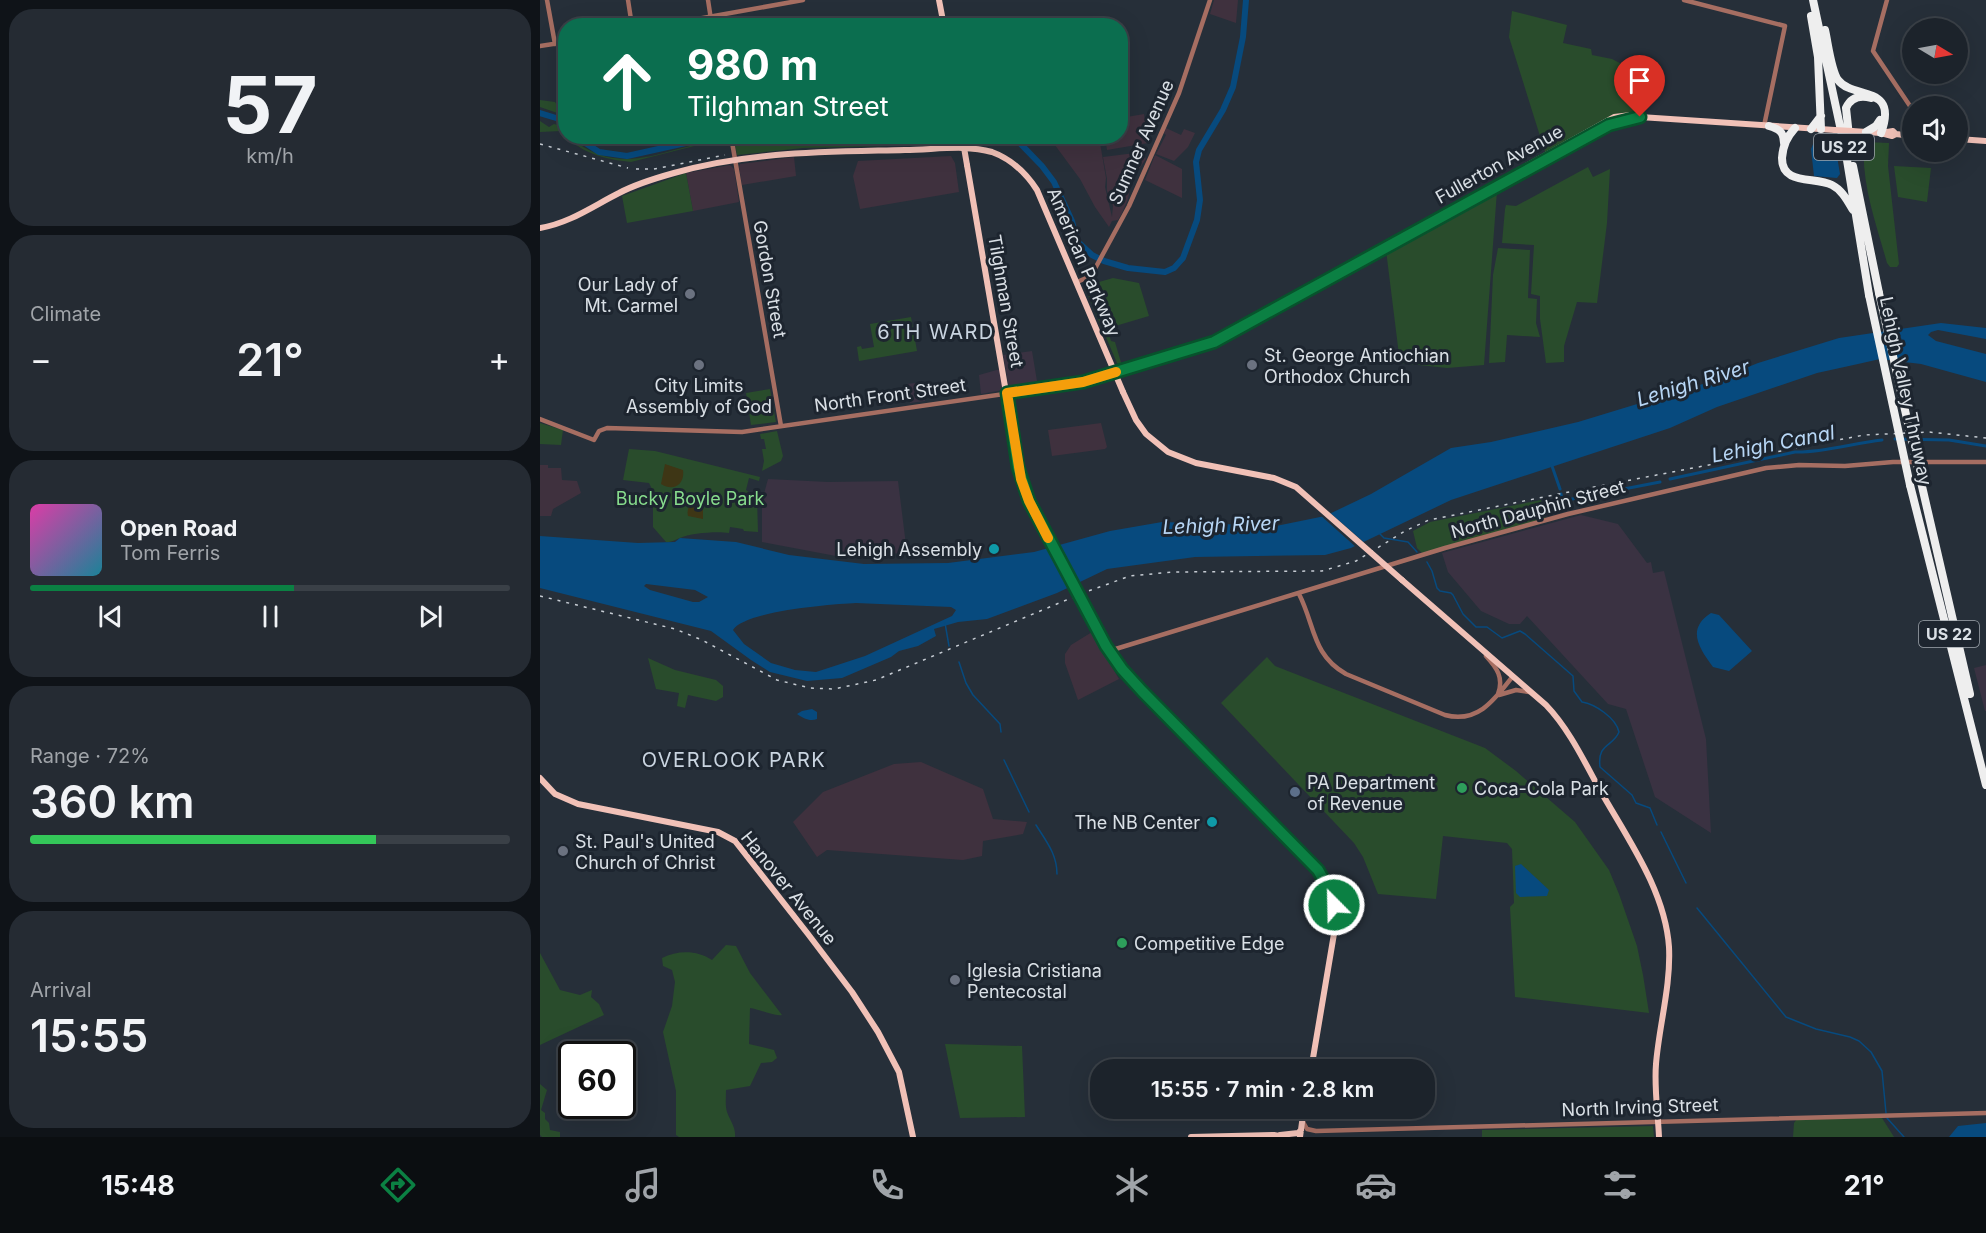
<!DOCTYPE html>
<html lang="en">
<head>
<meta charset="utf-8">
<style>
  :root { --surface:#1c232b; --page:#252b33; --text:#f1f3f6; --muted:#a0a4a9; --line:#3a4047; --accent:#0b8043 }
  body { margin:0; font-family:Inter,sans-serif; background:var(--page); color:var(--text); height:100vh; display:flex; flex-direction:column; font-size:22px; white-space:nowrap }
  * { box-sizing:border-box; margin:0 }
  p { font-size:20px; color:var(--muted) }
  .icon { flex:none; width:33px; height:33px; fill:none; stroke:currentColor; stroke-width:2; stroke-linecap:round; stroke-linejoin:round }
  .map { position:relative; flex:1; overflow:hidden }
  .details { display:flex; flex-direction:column; gap:9px; padding:9px; background:#0f1318; width:540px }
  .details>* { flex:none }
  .top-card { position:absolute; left:18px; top:18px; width:570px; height:126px; border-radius:24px; box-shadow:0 6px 24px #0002,0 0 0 2px var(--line); background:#0b6e4f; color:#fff; overflow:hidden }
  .needle { width:39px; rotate:100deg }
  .controls { position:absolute; left:1362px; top:18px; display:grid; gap:12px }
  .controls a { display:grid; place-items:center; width:66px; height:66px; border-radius:50%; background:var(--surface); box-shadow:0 6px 24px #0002,0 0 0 2px var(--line); font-size:30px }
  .speed { position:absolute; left:18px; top:1041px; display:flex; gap:12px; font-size:30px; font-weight:700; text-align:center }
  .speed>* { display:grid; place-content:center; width:78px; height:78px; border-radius:50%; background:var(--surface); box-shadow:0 6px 24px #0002,0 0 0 2px var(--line); line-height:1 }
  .speed .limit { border:3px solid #111; border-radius:9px; background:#fff; color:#111 }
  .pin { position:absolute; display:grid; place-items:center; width:51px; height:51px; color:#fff; margin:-62px -26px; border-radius:50% 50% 50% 0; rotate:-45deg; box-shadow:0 0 6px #0007 }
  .pin .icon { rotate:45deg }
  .me { position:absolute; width:66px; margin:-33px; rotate:337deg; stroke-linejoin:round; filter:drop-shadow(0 0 4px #0008) }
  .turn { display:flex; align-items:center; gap:21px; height:126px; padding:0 30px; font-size:27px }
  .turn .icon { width:78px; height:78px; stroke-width:2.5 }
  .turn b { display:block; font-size:42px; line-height:51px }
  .big { font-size:45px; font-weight:600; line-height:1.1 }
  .details .widget { flex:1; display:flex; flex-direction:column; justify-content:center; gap:9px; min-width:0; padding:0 21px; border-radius:24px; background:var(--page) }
  .details .dial { align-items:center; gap:0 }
  .dial b { font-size:78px; line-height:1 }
  .song { display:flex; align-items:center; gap:18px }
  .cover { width:72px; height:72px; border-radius:9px; background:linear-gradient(135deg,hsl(320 70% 55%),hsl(190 70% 35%)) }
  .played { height:6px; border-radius:3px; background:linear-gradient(90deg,var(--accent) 55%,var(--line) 55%) }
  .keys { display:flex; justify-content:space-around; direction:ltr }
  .heat { display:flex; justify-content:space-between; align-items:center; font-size:33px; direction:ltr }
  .charge { height:9px; border-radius:4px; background:linear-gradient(90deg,#34c759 72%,var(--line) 0) }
  .trip { position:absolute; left:550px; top:1059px; width:345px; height:60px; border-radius:24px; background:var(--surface); box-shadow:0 6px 24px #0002,0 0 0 2px var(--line); font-weight:600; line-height:60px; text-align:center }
  .tab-bar { display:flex; height:96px; justify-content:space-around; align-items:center; background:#0b0e11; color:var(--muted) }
  .tab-bar .icon { width:42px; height:42px }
  .tab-bar .current { color:var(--accent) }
  .tab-bar b { font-size:27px; color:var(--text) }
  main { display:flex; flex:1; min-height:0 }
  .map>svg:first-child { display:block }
</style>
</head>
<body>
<main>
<section class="details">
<div class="widget dial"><b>57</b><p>km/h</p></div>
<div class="widget"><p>Climate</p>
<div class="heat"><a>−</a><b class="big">21°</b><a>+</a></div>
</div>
<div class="widget">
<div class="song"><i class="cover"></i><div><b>Open Road</b><p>Tom Ferris</p></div></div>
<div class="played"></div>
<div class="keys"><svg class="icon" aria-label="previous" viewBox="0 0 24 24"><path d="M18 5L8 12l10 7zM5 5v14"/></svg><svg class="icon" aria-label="pause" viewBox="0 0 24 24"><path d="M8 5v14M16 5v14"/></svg><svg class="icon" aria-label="next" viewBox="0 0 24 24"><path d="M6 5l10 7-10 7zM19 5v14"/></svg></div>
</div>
<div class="widget"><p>Range · 72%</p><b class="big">360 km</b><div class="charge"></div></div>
<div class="widget"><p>Arrival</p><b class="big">15:55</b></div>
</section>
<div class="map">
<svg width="1446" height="1137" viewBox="0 0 1446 1137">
  <rect width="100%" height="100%" fill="#262f39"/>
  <path fill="#3a3242" d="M492 351 498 387 469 388 463 355Z
    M460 369 463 390 441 394 439 375Z
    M383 382 385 401 370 403 367 384Z
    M228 479 288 482 358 481 367 553 296 556 222 542V501Z
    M1041 515 1078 524 1107 563 1111 562 1113 573 1124 571 1166 739 1171 833 1115 797 1086 709 1068 704 987 616 980 624H969L941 611 908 572 902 553Z
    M1446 665V711H1445L1434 668Z"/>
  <path fill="#3f313e" d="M674 0H698L696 23 670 14Z
    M604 114 608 143 567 150 565 137 580 136 581 118Z
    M626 128 641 135 644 129 655 133 648 147 634 161 616 154 626 135 624 133Z
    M509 137H559L566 178 565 187 572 217 573 206 567 191V179L563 157 603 152 606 159 592 179 588 199 582 213 578 220 572 221 569 227 555 207 540 179Z
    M615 155 642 169V198L605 180Z
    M411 156 415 163 419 192 320 209 313 176 318 161Z
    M254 157 256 176 202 185 199 167 200 164Z
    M190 165 194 169 199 202 153 211 146 173Z
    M561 423 567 447 565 449 512 456 508 430Z
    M0 465H8V468H21L22 480 37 481 41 493 13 509 11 516H0Z
    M552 632 579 679 538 700 525 663V654L531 645Z
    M381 762 443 789 453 819 487 822 483 834 443 841 442 856 423 860 287 850 277 857 253 822 283 792 354 764Z"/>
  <path fill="#294c2c" d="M972 11 1027 25 1023 43 1051 49 1052 55 1072 59 1099 73 1097 112 1075 114 1005 152 969 37Z
    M0 100 15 102 23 115 0 107Z
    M0 121 9 127 14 124 21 126 25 130V133L21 131 0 132Z
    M221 136 391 137V145L263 148 197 155 195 144 197 140Z
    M29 137C66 166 94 162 138 149 152 146 165 141 179 140L180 142H170L91 162C71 160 40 154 29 137Z
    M1324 142 1349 143 1348 166 1359 264 1357 267H1350L1347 263C1336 223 1321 184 1324 142Z
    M1354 166 1391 168 1387 202 1358 197Z
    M1048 167 1053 177 1070 169 1067 223 1057 303 1037 302 1024 346V362L1006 363 1000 319V296L991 294 994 245 962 243 965 209 966 205 976 206Z
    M146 173 153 211 87 223 82 196Z
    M957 191 944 365 907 368 860 363 846 250Z
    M958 248 990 250 988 298 997 299 996 323 1000 337 967 335 965 362 949 363 953 275Z
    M573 278 599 283 609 316 572 327 559 282Z
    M551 282 554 283 571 341 575 342 582 366 577 363 545 288Z
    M371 317 377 351 319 361 317 347 321 346 322 349 334 347 330 324Z
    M230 389 236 422 211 425 206 393Z
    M0 423 23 430 21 445 0 444Z
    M237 431 243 456 241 461 222 471 224 461 222 449H226L224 439H221L220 434Z
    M89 449 115 451 220 477 219 481 209 478 206 490 217 498 218 532 204 531 203 529 190 527 189 533C178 531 150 533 140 538 134 540 133 542 126 542L113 527V491L109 483 83 480Z
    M1001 500 1005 518 882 553 877 548 873 531 890 522Z
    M727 657 735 666 945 748 976 771 1035 822 1069 870 1079 894 1097 946 1103 975 1109 1013 975 997 970 907 974 903 972 849 967 843 903 836 896 899 838 894 823 857 814 843 681 703Z
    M108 658 135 670 176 680 183 686V697L176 701 148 695 145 708 137 706 139 693 116 689Z
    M186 945 196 946 210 973 242 1015C235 1017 219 1009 210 1008L209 1044 234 1050 237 1058 232 1062 221 1063 210 1086 186 1090C186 1098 185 1105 187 1112 190 1121 196 1127 195 1137H139L136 1135V1091L123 1032 132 1006 135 982 132 970 123 966 122 958C138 950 157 950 172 960Z
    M0 953 20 990 40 995 52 990 51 997 59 1004 64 1015 0 1045Z
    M405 1044 482 1046 485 1117 420 1118Z
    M0 1084 7 1090 1 1110 5 1113V1119L9 1123 10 1130 20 1132V1137H2L0 1135Z
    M1342 1118 1354 1137H1253L1254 1123 1257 1119Z
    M1113 1126 1114 1137H942V1130Z"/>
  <path fill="#3e3615" d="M125 464 143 470C145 484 134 492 121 484Z
    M159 502 163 504V519L148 516C146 508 151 502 159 502Z"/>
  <path fill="#074a7e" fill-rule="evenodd" d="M1274 142H1284L1296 150 1300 174 1297 178 1274 176 1271 149Z
    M1401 323 1446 328V339L1398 330 1391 332 1388 335 1396 341 1446 354V382L1381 364 1340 359 1318 364 1277 373 1177 407 1130 428 911 500 811 548 785 555 655 557 567 569 517 593 447 619 418 622 394 629 396 636 378 646 359 651 351 657 302 678 267 681 230 672 211 660 171 631 0 588V536L98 543 135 542 140 538 196 542 249 555 324 564 408 563 494 552 570 531 622 522 736 526 785 516 831 494 911 448 951 442 1038 422 1176 380 1218 363 1299 338ZM106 584 155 590 168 597 159 602H153L110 590 104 586ZM316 603 411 607 416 610 412 616 325 656 276 672 255 670 231 663 204 644 193 630C204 611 293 604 316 603Z
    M1171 613 1179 615 1212 651 1189 671 1173 667C1159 648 1146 629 1171 613Z
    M272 709 277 712V719C270 722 263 718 257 714L262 711Z
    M981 864 1009 890 1007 896 980 897 976 893 975 866Z
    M1446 1123V1137H1409L1418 1126Z"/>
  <path fill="#262f39" d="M788 511 826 544 817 548 779 514Z"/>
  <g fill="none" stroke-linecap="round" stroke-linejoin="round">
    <path stroke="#074a7e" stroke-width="1.5" d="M840 534 844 538 868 542 877 552
      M887 562 892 571 897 588 900 591 911 593 913 595 923 614 936 627H947L962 638 980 631 985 634 1033 676 1034 691 1042 702C1055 704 1076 718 1079 732 1073 747 1057 743 1060 767L1092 795 1096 803 1110 808 1117 825
      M405 623 409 646
      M419 662 426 683 433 695 460 724 461 732
      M464 760 489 812
      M496 825C506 841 517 854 517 874
      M1121 832 1146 883
      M1157 908 1246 1017 1276 1029 1310 1037 1319 1041 1331 1052 1342 1071 1346 1113
      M1347 1118 1364 1137"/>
    <path stroke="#074a7e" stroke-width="3" d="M1355 439 1409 440 1446 446
      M1012 466 1020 489
      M1130 479 1255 452C1282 453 1314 443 1342 440
      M1021 494 1022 499 1027 500 1120 482"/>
    <path stroke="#074a7e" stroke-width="6" d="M0 113 26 121
      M35 136 59 152 87 156 177 136
      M473 136 502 166 514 182 532 221 537 241 552 255 564 261 588 268 625 272 634 268 643 258 657 220 660 200 656 162 659 150 683 110 693 87 703 37 706 0"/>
    <path stroke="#a66e62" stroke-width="4.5" d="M7 0 15 44
      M88 0 92 26
      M168 0 172 26
      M1144 0 1245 26 1224 126
      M1347 0 1333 51 1372 109
      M118 26 263 0
      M0 46 26 42
      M191 136 241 426
      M537 282 551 276 589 206 639 93 670 0
      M0 419 54 440 59 431 67 428 202 432 519 386 575 373
      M759 594C775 625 772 655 806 674L905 715C938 724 955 699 973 676
      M569 651 905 548 1028 514 1226 468 1259 465 1305 466 1353 462H1446
      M946 656C957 668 964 678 958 694
      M959 695 976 690 989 692
      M763 1122 767 1129 776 1131 1446 1113"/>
    <path stroke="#f1c1b7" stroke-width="6" d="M399 0 404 26
      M1312 131 1341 133 1352 136 1356 134
      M1341 133 1353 131 1356 134 1372 136
      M1418 139 1446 141
      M427 165 480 474 489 501 507 537
      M0 228C30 223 53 206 79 193 96 184 116 178 134 173 210 151 288 152 365 150 393 150 425 144 452 152 471 159 486 173 497 190L583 392
      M857 238 1074 117 1091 115 1100 117 1295 130
      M575 373 674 342 1069 125 1100 117
      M862 580 1006 705C1029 729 1044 761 1060 790 1087 838 1125 890 1129 947 1131 986 1119 1026 1116 1064 1114 1088 1118 1113 1119 1137
      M548 614 569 651 589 677 762 853 778 870 786 883 794 905 796 922 771 1070
      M0 778 15 794 38 804 178 832 195 841 268 934 312 992 338 1032 359 1072 373 1137
      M740 1135 758 1133 761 1130
      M651 1137 734 1135 744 1137
      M760 1137 764 1108"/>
    <path stroke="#eee" stroke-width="8" d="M1273 0 1306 154 1329 295
      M1271 16 1278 57 1281 129
      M1285 30C1288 43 1291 70 1298 80 1313 100 1359 84 1341 133
      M1229 126C1239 129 1244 132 1244 143
      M1255 128C1247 137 1243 145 1242 158 1242 186 1275 176 1292 185 1302 190 1307 200 1313 210
      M1271 129 1281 116
      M1326 132 1336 126 1340 120
      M1311 155 1306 108C1311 97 1320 95 1331 98
      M1313 166 1339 293
      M1381 482 1430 694
      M1370 485 1446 785"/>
    <path stroke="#c6ccd3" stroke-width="1.5" stroke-dasharray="3 6" stroke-linecap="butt" d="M0 144 88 168
      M96 169H114L185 155
      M0 596 135 629 162 640 237 680 270 688 294 689 336 680 543 593 590 576 633 572 782 571 816 561 865 531 889 520 1039 490 1324 435 1389 432 1446 438"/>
    <path stroke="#f1c1b7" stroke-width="6" d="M1295 130 1312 131
      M422 136 427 165
      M583 392 596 420 606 434 628 452 656 463 734 478 756 487 862 580
      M507 537 548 614"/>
    <path stroke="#eee" stroke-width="8" d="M1339 293 1381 482
      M1329 295 1370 485"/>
  </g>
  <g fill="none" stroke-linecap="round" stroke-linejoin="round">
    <g stroke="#07532c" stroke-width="15">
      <path id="route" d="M794 905 786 884 778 870 602 691 582 669 566 646 489 501 478 467 467 393 543 382 674 342 1069 125 1100 117"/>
    </g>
    <use href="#route" stroke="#0b8043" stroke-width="10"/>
    <path stroke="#f59e0b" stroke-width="10" d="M508 538 489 501 481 479 467 393 543 382 576 372"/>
  </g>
  <g fill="#6b7280" stroke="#1d252f" stroke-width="2">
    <circle cx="150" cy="294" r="6"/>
    <circle cx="159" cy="365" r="6"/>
    <circle cx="712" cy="365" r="6"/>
    <circle cx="23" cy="851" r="6"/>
    <circle cx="415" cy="980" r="6"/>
  </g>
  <g fill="#0f9aa8" stroke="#1d252f" stroke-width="2">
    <circle cx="454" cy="549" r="6"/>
    <circle cx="672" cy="822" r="6"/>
  </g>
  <g fill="#2e9e5b" stroke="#1d252f" stroke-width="2">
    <circle cx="922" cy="788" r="6"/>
    <circle cx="582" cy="943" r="6"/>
  </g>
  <circle fill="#5c6f8a" stroke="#1d252f" stroke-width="2" cx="755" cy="792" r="6"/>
  <g text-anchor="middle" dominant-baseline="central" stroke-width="6" stroke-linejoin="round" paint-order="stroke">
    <g fill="#1d252f" stroke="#a1a8af" stroke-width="1.5">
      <rect x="1274" y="134" width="60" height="26" rx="4.5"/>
      <rect x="1379" y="621" width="60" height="26" rx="4.5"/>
    </g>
    <g font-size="16" font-weight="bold" fill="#dae0e6">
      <text x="1304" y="147">US 22</text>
      <text x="1409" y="634">US 22</text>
    </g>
    <g font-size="18" fill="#dae0e6" stroke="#1d252f">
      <text transform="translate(601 142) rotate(-66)">Sumner Avenue</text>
      <text transform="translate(959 164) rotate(-29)">Fullerton Avenue</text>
      <text transform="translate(544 262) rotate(67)">American Parkway</text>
      <text transform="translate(230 279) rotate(80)">Gordon Street</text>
      <text transform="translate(466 301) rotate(80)">Tilghman Street</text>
      <text transform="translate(1366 391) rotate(78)">Lehigh Valley Thruway</text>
      <text transform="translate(350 395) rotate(-8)">North Front Street</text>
      <text transform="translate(998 509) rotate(-15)">North Dauphin Street</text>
      <text transform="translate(249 888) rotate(51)">Hanover Avenue</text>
      <text transform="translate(1100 1107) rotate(-2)">North Irving Street</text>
    </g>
    <g font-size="18" fill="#dae0e6" stroke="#1d252f" text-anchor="start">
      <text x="138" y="284" text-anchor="end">Our Lady of<tspan x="138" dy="21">Mt. Carmel</tspan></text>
      <text x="724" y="355">St. George Antiochian<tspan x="724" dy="21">Orthodox Church</tspan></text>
      <text x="159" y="385" text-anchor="middle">City Limits<tspan x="159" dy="21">Assembly of God</tspan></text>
      <text x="442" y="549" text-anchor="end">Lehigh Assembly</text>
      <text x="767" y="782">PA Department<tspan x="767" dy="21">of Revenue</tspan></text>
      <text x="934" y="788">Coca-Cola Park</text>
      <text x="660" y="822" text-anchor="end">The NB Center</text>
      <text x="35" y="841">St. Paul's United<tspan x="35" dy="21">Church of Christ</tspan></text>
      <text x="594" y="943">Competitive Edge</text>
      <text x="427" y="970">Iglesia Cristiana<tspan x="427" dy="21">Pentecostal</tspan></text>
    </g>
    <g font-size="18" fill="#87dc8d" stroke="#1d252f">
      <text x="150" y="498">Bucky Boyle Park</text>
    </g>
    <g font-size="20" letter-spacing="1.5" fill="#c9d4e0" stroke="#1d252f">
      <text x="396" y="332">6TH WARD</text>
      <text x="194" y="760">OVERLOOK PARK</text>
    </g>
    <g font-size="20" font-style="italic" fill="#b7d6f5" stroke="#1d252f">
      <text transform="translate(1153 383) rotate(-17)">Lehigh River</text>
      <text transform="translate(1233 444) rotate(-11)">Lehigh Canal</text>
      <text transform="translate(681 525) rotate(-2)">Lehigh River</text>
    </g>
  </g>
</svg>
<div class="controls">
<a><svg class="needle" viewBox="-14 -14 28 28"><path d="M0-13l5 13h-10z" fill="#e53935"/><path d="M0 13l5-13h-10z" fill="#a0a4a9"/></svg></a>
<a><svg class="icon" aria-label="sound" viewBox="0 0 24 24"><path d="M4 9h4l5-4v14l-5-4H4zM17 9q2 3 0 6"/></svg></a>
</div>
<div class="speed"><div class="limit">60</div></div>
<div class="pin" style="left:1100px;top:117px;background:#d93025"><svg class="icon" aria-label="arrive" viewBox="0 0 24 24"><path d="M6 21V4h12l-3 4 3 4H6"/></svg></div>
<svg class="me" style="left:794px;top:905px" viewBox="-20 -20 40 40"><circle r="17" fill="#0b8043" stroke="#fff" stroke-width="3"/><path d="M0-11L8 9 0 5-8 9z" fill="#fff"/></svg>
<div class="trip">15:55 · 7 min · 2.8 km</div>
<div class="top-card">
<div class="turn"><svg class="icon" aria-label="ahead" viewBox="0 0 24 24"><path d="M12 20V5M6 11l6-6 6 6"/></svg><div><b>980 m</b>Tilghman Street</div></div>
</div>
</div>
</main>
<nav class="tab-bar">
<b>15:48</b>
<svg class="icon current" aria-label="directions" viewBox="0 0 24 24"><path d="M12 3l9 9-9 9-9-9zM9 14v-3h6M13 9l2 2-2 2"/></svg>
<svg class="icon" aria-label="music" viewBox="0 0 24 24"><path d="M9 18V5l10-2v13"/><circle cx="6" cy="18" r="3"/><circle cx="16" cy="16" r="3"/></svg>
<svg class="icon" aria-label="phone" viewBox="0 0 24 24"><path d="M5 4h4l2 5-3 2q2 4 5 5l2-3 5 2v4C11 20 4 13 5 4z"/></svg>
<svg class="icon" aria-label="climate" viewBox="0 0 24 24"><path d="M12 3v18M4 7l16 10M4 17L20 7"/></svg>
<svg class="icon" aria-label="car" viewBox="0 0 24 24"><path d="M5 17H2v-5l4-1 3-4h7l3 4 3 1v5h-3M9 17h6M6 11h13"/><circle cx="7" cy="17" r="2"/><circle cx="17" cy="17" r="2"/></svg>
<svg class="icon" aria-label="filters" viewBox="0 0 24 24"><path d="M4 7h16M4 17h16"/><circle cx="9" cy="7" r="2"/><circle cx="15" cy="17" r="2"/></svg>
<b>21°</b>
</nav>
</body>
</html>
